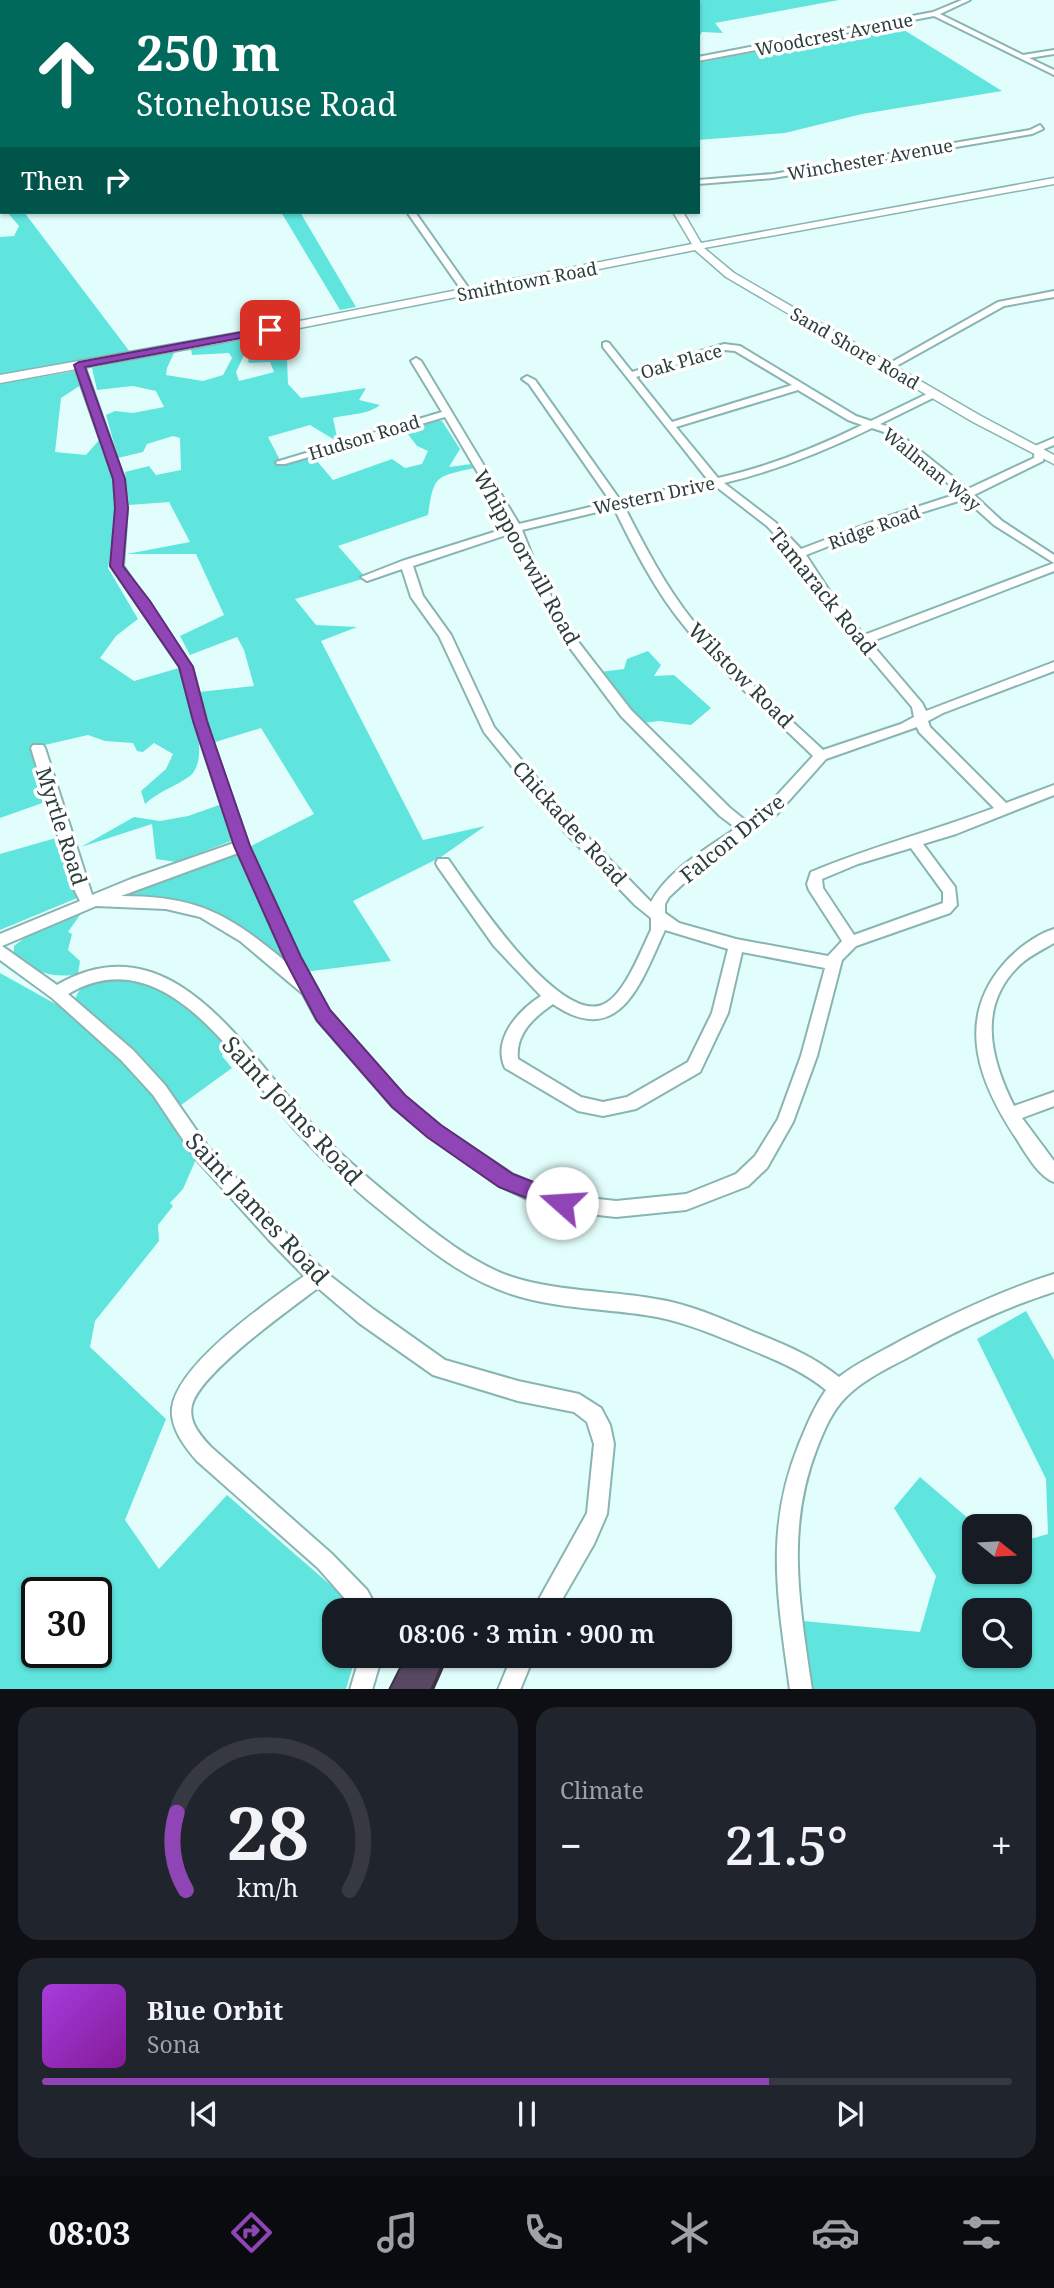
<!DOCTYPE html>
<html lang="en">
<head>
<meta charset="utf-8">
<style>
  :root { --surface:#171b24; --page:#20242c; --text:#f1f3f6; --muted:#9ea1a6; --line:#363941; --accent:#9045b7 }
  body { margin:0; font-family:"Noto Serif",serif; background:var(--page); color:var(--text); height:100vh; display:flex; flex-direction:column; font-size:26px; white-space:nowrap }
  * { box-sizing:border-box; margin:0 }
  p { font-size:23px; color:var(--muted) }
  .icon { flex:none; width:38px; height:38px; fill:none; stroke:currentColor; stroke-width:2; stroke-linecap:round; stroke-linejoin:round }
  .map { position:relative; height:1689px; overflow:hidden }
  .drawer { display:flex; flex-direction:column; gap:18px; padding:18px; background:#0d0f14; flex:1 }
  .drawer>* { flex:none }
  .banner { position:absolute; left:0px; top:0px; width:700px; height:214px; box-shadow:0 2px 5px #0004; background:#00695c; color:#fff; overflow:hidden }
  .needle { width:46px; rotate:108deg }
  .fabs { position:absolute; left:962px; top:1514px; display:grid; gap:14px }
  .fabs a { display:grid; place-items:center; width:70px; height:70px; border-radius:14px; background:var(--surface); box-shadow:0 2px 5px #0004; font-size:35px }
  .speed { position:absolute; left:21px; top:1577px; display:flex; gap:14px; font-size:35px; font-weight:700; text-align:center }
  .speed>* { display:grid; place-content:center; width:91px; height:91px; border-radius:50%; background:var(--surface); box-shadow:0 2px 5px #0004; line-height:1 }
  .speed .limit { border:4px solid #111; border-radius:10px; background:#fff; color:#111 }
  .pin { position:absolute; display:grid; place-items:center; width:60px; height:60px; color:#fff; margin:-30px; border-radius:14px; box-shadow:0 4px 10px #0006 }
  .me { position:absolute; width:77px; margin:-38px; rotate:289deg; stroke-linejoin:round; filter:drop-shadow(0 0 5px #0008) }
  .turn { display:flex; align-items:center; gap:24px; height:147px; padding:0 21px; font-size:32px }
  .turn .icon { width:91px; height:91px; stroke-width:2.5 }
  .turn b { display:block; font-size:49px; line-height:60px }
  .then { display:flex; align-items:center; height:66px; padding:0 21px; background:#0003; gap:14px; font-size:26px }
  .big { font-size:52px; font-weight:600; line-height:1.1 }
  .drawer .tile { flex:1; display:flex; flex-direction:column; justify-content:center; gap:10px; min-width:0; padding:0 24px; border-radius:21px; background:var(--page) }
  .drawer .dial { align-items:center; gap:0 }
  .dial svg { height:182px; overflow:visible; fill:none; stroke:var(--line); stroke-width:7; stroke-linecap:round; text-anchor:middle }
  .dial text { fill:var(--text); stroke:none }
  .song { display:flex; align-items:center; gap:21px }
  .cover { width:84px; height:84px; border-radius:10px; background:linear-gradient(135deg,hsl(280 70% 55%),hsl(290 70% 35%)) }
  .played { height:7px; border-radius:4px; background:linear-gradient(90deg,var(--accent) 75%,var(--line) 75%) }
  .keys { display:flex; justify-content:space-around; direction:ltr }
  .heat { display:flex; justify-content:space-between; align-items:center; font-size:38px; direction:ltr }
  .drawer .tiles { flex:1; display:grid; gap:18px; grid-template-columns:1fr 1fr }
  .tile:last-child { grid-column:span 2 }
  .trip { position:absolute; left:322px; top:1598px; width:410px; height:70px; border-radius:21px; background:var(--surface); box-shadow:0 2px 5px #0004; font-weight:600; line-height:70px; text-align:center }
  .tab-bar { display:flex; height:112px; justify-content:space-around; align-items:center; background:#090b0e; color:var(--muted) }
  .tab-bar .icon { width:49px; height:49px }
  .tab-bar .on { color:var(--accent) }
  .tab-bar b { font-size:32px; color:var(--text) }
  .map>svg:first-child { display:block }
</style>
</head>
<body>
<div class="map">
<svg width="1054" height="1690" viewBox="0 0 1054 1690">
  <rect width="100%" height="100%" fill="#e2fefc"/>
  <path fill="#60e4de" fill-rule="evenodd" d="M688 0H839L715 23 723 33 702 32 698 38V2H680Z
    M896 25 1002 91 862 114 785 133 698 140V63Z
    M7 212H24L130 352 0 375V237L14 236 19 226Z
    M281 212H300L356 307 340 310Z
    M279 334 269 347 275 360 287 359 288 384 301 398 366 388 359 400 380 405C368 415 348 414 333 418L338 442 310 425 268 437 282 464 311 454 333 480 392 459 405 468 422 464 428 451 417 446 404 429 434 419 442 421 460 449 449 467 472 464 474 468C436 477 434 474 428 515L338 546 366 578 295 599 316 625 357 627 321 641 423 840 485 826 441 857 353 901 391 961 304 972 251 846 314 814 261 728 212 743 199 692 254 686 244 650 237 637 190 655 180 636 224 615 196 554H127L190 542 169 502 129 505 125 472 149 466 156 475 181 470 180 438 173 436 147 444 143 452 118 458 106 415 115 411 133 413 164 407 156 391 133 386 97 390 92 368 175 351 167 368 166 375 203 381 223 375 232 358 229 353 192 355 191 349 252 339 236 372 239 381 274 372 270 362 249 363 248 360 261 337Z
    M76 371 81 385 61 398 55 452 86 455 100 439 117 482V519L108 568 138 619 116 636 100 658 134 681 179 668C189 689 212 759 190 776 175 787 159 791 145 804L141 791 166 769 173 754 154 743 143 752 137 751 133 743 105 741 88 735 36 747 48 801 0 818V384Z
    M648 651 661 665 654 676 674 675 711 708 691 725 659 721 643 723 600 672 624 669 627 659Z
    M222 804 231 841 176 862 156 859 152 824 81 847 134 817 160 821 188 816Z
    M63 836 82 896 0 930V854Z
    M239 852 293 975 209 910 176 901 133 897 131 894Z
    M82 912 68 932 72 934 68 950 80 961 78 974C53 979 33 972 14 954V946L32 932Z
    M0 973 61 1007 114 1052 147 1086 197 1157 183 1189 170 1203 173 1206 158 1225 159 1241 95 1321 90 1347 166 1419 125 1520 159 1569 227 1495 350 1602 353 1610H334V1656H356L346 1689H0ZM37 1592H96V1652H37Z
    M125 978 160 986 200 1017 225 1046 222 1056 232 1068 181 1105 122 1040 75 1001C79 978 106 980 125 978Z
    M1026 1311 1054 1360V1689H811L803 1621 920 1632 936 1576 894 1508 920 1477 977 1526 975 1572H1020V1542L1048 1534 1046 1479 977 1339ZM975 1610H1020V1656H975Z"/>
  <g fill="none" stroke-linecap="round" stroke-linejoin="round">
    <g stroke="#88b5b2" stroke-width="4">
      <path id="minor" d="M299 0 310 2H301Z
        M962 0H970L940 14 1023 55 1054 50V54L1029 58 1054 70V75L934 16 698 61V57L933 12Z
        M1040 125 1043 129 1032 134 773 178 698 184V180L773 174 1030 130Z
        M407 212H415L472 293 471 295H465Z
        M1054 291V297L1004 306 891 369 883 367 998 302Z
        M606 342 609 343 632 372 724 344 740 346 856 416 871 421 931 392H937V396L880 424 892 428 968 489 1034 458 1035 446 1054 438V445L1044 449 1043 461 974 495 1002 521 1054 555V571L870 642 922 703 926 711 1054 662V671L943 713 928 721 930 727 1006 803 1054 785V795L956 834 923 844 955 887 957 905 950 913 856 946 842 960 817 1056 793 1122 767 1168 748 1186 686 1210 616 1217 562 1211 529 1200 500 1186 428 1136 392 1106 317 1020 303 994 240 941 200 917 166 909 96 906 2 946 57 985C171 918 245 1051 309 1121 342 1158 381 1189 419 1220 447 1242 476 1264 509 1276 556 1292 607 1290 656 1299 689 1304 720 1318 751 1331 783 1344 812 1355 839 1377 858 1362 879 1353 900 1341 950 1315 1000 1291 1054 1274V1292C1006 1307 962 1328 918 1352 893 1366 866 1377 846 1397 832 1411 824 1430 817 1448 785 1530 800 1605 812 1690H790C778 1600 764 1530 799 1444 807 1425 814 1407 826 1390 800 1369 773 1359 742 1346 715 1335 687 1323 657 1317 609 1308 559 1310 511 1294 465 1279 428 1249 391 1219 358 1193 326 1164 298 1133 243 1072 168 934 68 994L133 1050 165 1085 208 1147 281 1228 324 1271 373 1309 445 1360 518 1381 579 1394 601 1408 610 1425 614 1444 607 1514 594 1544 556 1610H533L587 1513 594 1444 587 1422 574 1412 518 1401 433 1375 359 1323 318 1288C290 1309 200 1373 192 1405 188 1422 200 1435 211 1447L332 1554 367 1590 378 1610H355L318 1568 197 1461C185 1447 170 1428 172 1408 178 1363 268 1302 304 1276L269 1240 196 1159 153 1095 121 1060 52 998 0 960V934L80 901 75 891 31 748 33 745H43L45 748 92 895 131 879 234 843 198 734 180 667 111 566 117 508 114 479 74 365 79 362 84 365 124 479 127 508 123 566 192 667 210 734 249 846 300 958 329 1010 404 1096 440 1126 512 1174 562 1195 616 1201 686 1194 736 1174 755 1156 778 1119 801 1056 825 968 742 952 728 1013 700 1072 636 1109 603 1116 578 1111 505 1068C492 1039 518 1011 541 996L494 946 438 867 436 863 438 859H448C471 891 556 1022 602 1005 624 997 641 950 651 930V918L635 905 564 831 484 732 439 636 411 597 402 569 367 581 361 577 402 561 510 527 445 417 285 464H277L276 462 442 412 411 361 416 358 421 361 519 524 611 502 529 384 522 379 527 376 535 380 620 500 708 480 603 347V343ZM724 350 735 351 792 385 672 422 636 377ZM798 390 848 420 862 425C817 447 768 467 718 478L676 427ZM872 428 884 432 960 493 880 519 801 549 775 522 724 483C775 471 825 451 872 428ZM714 485 767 526 795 556 830 610 912 707 914 717 901 724 823 750C779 709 731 668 693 621 665 586 644 545 624 506ZM965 499 994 525 1054 563 864 635 838 604 806 555 888 523ZM614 508C634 549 656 592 685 627 723 674 770 714 813 756L768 805 746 821 730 808 631 710 573 635 541 578 522 530ZM512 533 529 578 564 640 621 716 720 816 736 828C707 849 669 869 651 902L574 823 494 727 451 635 423 596 413 566ZM917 727 919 732 994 808C933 831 870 847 811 872L807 884 809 890 842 941 828 956 736 939 679 923 665 913V904L669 897 697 871 778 813 826 759ZM911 848 943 892V903L854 935 823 888 822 879 858 864ZM238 853 287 963C229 914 198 896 121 896ZM665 930 728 949 712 1013 688 1062 627 1097 603 1102 581 1097 518 1059C515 1034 534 1017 553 1004 621 1051 642 979 665 930Z
        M1054 929V943C1044 949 1031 955 1022 963 976 1004 990 1058 1014 1106L1054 1092V1106L1022 1118 1054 1161V1182C1038 1176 1025 1152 1016 1138 980 1084 955 1022 1002 966 1014 951 1035 935 1054 929Z
        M360 1656H382L372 1690H350Z
        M512 1656H534L520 1690H498Z"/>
    </g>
    <g stroke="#88b5b2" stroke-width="3">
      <path id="tertiary" d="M557 0H565L566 2H558Z
        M1054 178V184L704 248 734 273 981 416 1054 455V464L973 422 726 277 695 250 264 335 0 383V375L264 328 692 244 673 212H683L701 243Z"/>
    </g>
    <g stroke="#3aa8a2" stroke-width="3">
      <path id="primary" d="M18 0H28L17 2Z
        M0 32H2L0 41Z"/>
    </g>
    <use href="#minor" fill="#fff" fill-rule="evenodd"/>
    <use href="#tertiary" fill="#fff" fill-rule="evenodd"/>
    <use href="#primary" fill="#8dece8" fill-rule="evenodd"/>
  </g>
  <path fill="#3e3245" d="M446 1656H449L434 1690H431Z"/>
  <path fill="#594863" stroke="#3e3245" stroke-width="2" d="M406 1656H446L431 1690H389Z"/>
  <path fill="#9045b7" stroke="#5e2d77" stroke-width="2" d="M270 327 275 330 274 332 85 367 125 479 128 508 123 566 150 601 193 667 207 721 250 846 301 957 330 1010 405 1095 441 1125 513 1174 569 1196 571 1203 569 1209 562 1212 499 1187 427 1137 392 1107 317 1021 285 960 234 846 193 721 179 667 110 566 115 508 113 479 74 365 79 362Z"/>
  <g text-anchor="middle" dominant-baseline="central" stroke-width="7" stroke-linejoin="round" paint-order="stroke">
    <g font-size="18" fill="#2c3f3d" stroke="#fff">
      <text transform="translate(834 34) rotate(-11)">Woodcrest Avenue</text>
      <text transform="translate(870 159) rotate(-10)">Winchester Avenue</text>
      <text transform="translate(527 281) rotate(-11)">Smithtown Road</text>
      <text transform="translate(855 348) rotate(30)">Sand Shore Road</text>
      <text transform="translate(681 361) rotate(-16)">Oak Place</text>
      <text transform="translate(364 437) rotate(-17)">Hudson Road</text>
      <text transform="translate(932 469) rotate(39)">Wallman Way</text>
      <text transform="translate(654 495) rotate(-12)">Western Drive</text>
      <text transform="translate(874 527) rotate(-20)">Ridge Road</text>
    </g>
    <g font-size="21" fill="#2c3f3d" stroke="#fff">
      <text transform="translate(527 557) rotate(61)">Whippoorwill Road</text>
      <text transform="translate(823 591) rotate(51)">Tamarack Road</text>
      <text transform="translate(741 675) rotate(45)">Wilstow Road</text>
      <text transform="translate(570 823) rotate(48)">Chickadee Road</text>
      <text transform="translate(62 826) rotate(72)">Myrtle Road</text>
      <text transform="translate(732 838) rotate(-39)">Falcon Drive</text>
    </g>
    <g font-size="24" fill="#2c3f3d" stroke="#fff">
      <text transform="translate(293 1110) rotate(47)">Saint Johns Road</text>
      <text transform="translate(258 1208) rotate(47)">Saint James Road</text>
    </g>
  </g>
</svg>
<div class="fabs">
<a><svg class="needle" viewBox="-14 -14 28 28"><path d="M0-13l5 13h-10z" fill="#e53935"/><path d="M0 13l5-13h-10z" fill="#9ea1a6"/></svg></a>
<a><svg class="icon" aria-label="search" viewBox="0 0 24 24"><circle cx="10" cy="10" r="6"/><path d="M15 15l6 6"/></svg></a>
</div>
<div class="speed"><div class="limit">30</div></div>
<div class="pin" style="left:270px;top:330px;background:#d93025"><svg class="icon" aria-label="arrive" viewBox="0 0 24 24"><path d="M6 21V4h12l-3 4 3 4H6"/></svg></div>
<svg class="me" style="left:562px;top:1203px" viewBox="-20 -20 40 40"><circle r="19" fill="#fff"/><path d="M0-13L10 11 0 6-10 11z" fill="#9045b7"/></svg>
<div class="trip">08:06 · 3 min · 900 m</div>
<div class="banner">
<div class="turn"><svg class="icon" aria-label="ahead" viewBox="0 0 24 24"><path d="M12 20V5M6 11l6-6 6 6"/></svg><div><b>250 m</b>Stonehouse Road</div></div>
<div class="then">Then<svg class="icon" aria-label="right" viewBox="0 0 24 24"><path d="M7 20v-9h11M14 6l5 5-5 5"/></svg></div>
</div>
</div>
<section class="drawer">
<div class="tiles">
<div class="tile dial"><svg viewBox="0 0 100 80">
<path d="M14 69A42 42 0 1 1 86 69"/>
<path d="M14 69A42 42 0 0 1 10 35" stroke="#9045b7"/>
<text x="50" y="56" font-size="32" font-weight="700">28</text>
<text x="50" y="72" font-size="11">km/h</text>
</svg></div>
<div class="tile"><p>Climate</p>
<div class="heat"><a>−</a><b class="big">21.5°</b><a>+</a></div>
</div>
<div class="tile">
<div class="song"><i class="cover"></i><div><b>Blue Orbit</b><p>Sona</p></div></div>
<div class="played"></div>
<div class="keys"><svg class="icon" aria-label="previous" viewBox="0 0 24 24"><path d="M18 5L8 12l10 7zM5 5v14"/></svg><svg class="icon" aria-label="pause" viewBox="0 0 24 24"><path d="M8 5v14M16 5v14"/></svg><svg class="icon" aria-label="next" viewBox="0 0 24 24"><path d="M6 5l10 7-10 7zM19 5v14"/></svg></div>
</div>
</div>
</section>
<nav class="tab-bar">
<b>08:03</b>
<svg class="icon on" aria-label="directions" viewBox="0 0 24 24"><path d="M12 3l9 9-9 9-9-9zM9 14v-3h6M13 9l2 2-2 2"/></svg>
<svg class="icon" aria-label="music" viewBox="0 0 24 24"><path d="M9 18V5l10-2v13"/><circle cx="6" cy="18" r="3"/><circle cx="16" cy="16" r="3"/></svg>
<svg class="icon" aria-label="phone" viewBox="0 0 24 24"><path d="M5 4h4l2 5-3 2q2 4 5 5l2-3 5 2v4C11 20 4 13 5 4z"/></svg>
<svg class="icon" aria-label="climate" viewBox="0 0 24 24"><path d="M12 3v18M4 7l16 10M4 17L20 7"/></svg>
<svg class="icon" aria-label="car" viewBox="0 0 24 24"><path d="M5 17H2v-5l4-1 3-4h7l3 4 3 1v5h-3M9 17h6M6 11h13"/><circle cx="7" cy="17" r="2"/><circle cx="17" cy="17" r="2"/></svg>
<svg class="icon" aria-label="filters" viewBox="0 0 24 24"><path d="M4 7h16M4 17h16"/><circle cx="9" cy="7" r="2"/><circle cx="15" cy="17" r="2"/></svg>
</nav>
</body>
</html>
